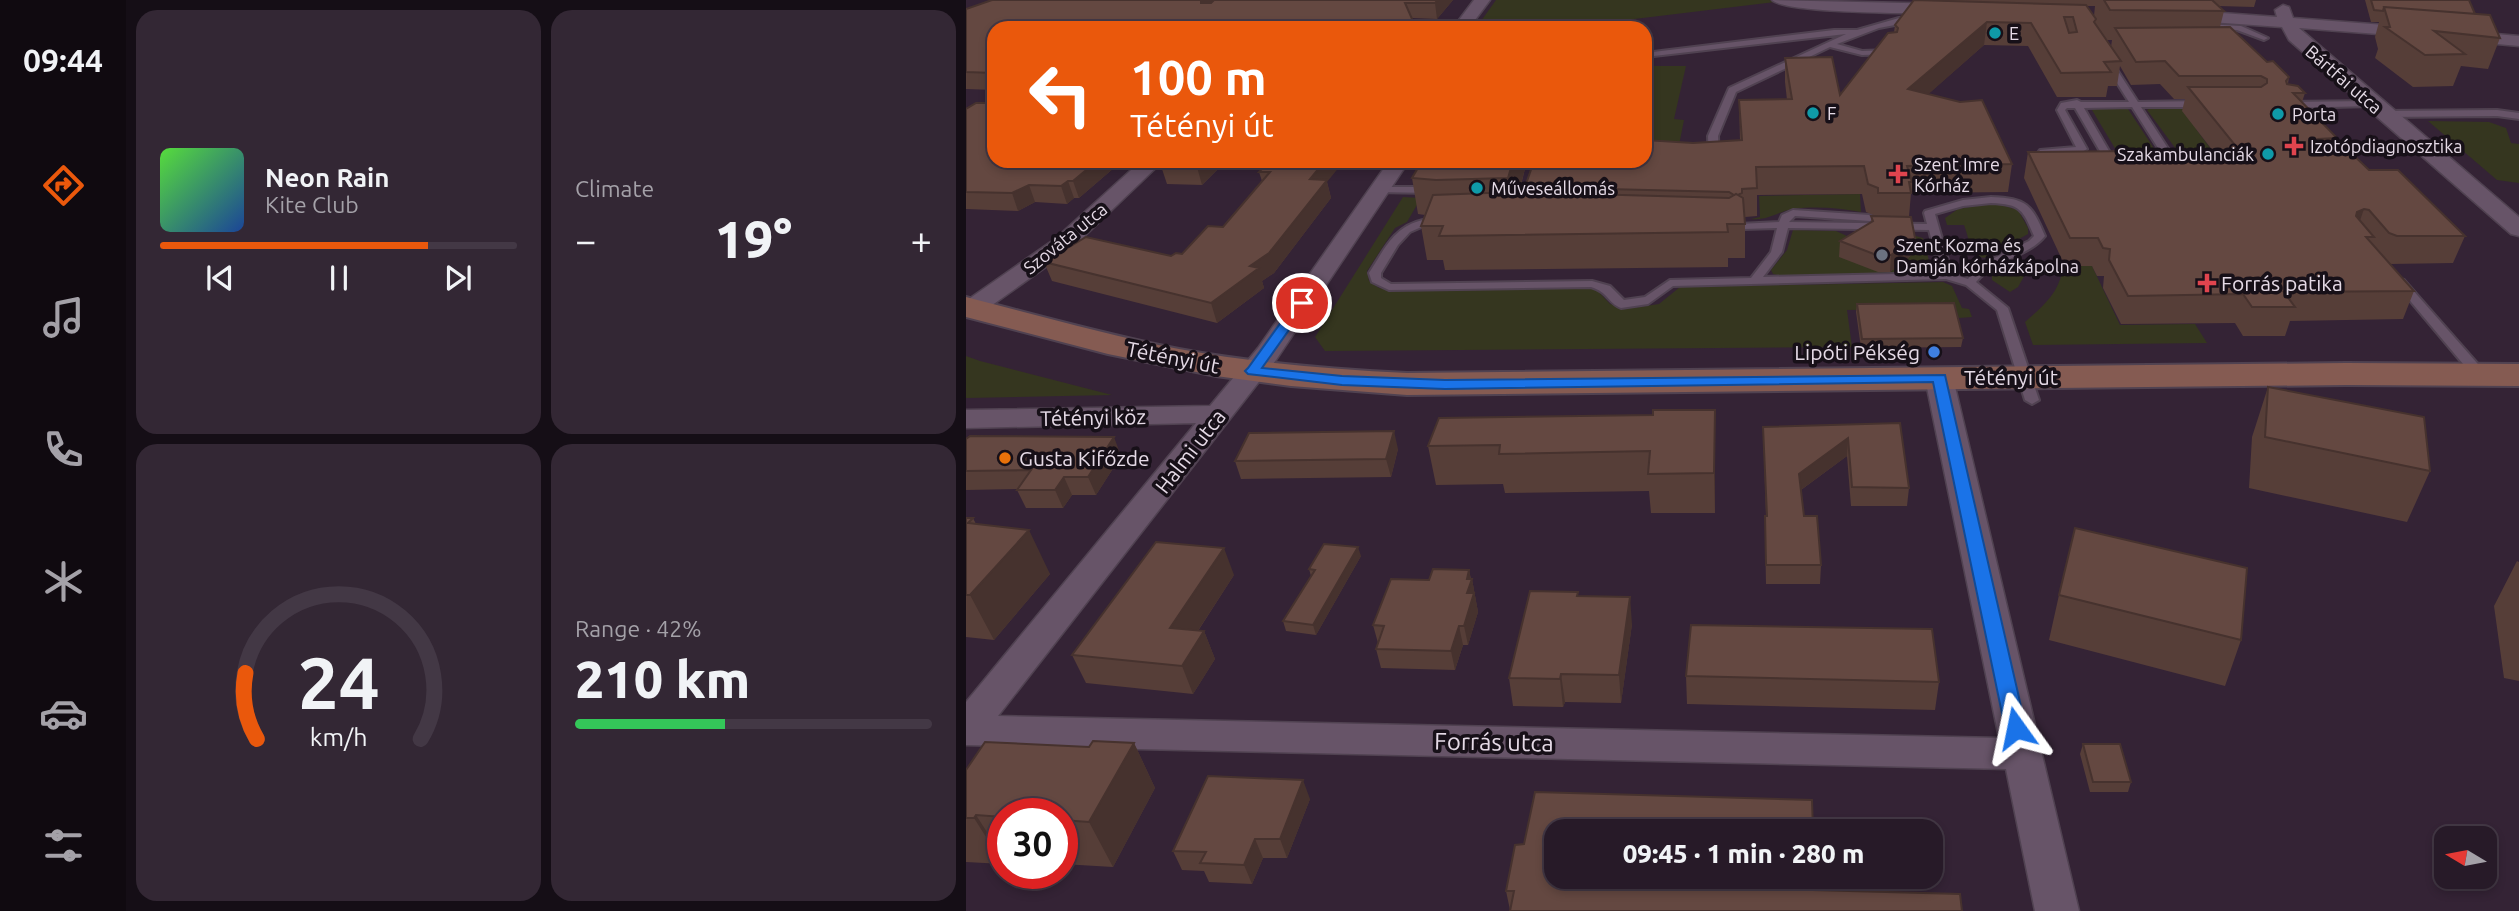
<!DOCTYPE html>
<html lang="en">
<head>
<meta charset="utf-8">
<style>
  :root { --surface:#271a28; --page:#332734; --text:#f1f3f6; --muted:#a4a1a8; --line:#433845; --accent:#ea580c }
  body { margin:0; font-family:Ubuntu,sans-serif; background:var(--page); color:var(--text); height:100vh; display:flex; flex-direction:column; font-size:26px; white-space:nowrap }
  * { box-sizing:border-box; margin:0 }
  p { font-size:23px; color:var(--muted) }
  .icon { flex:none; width:38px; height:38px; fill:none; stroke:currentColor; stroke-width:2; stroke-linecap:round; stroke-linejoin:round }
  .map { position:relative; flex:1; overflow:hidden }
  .sheet { display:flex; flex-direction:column; gap:10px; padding:10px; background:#150e16; width:840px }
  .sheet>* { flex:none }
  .guide { position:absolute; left:21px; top:21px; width:665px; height:147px; border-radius:21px; box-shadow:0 4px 10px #0003,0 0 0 2px var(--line); background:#ea580c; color:#fff; overflow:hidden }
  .needle { width:46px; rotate:280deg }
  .buttons { position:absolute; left:1468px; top:826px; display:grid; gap:14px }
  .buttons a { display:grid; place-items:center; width:63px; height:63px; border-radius:14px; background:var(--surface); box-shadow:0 4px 10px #0003,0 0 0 2px var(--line); font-size:35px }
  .speed { position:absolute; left:21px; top:798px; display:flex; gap:14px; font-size:35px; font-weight:700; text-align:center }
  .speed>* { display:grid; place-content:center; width:91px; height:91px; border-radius:50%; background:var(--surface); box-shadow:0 4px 10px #0003,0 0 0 2px var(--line); line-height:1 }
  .speed .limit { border:10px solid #d22; background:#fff; color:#111 }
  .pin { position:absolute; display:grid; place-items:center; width:60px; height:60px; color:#fff; margin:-30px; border:4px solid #fff; border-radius:50%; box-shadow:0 2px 7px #0007 }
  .me { position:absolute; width:77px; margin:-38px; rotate:348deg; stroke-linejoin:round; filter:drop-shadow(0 0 5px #0008) }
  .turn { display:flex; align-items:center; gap:24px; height:147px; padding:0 28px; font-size:32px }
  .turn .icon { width:91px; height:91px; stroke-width:2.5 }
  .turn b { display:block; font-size:49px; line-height:60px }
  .big { font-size:52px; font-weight:800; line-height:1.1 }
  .sheet .card { flex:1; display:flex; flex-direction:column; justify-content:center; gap:10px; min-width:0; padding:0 24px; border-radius:21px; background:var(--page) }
  .sheet .dial { align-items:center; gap:0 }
  .dial svg { height:182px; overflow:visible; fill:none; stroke:var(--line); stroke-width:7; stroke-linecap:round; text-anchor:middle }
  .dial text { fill:var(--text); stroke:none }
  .song { display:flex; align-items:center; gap:21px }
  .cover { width:84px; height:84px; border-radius:10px; background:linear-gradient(135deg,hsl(110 70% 55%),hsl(220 70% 35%)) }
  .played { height:7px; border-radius:4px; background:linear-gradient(90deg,var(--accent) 75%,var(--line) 75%) }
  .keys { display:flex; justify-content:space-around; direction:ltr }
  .heat { display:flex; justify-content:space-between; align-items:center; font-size:38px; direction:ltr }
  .charge { height:10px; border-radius:5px; background:linear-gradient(90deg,#34c759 42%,var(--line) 0) }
  .sheet .tiles { flex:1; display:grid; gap:10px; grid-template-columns:repeat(2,1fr) }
  .trip { position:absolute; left:578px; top:819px; width:399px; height:70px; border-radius:21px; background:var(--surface); box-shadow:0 4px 10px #0003,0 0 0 2px var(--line); font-weight:800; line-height:70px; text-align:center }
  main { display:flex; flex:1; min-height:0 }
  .dock { display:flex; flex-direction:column; width:126px; justify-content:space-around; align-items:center; background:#100a10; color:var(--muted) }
  .dock .icon { width:49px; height:49px }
  .dock .current { color:var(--accent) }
  .dock b { font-size:32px; color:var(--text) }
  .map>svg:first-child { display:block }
</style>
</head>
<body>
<main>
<nav class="dock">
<b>09:44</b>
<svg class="icon current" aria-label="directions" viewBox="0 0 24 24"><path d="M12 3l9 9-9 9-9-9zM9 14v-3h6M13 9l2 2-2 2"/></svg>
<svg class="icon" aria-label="music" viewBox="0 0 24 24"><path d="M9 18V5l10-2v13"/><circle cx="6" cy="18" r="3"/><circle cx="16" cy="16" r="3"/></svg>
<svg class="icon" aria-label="phone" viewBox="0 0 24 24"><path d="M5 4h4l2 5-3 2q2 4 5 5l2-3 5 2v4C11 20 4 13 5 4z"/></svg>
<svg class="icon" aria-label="climate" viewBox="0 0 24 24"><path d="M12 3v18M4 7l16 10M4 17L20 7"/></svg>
<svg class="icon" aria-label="car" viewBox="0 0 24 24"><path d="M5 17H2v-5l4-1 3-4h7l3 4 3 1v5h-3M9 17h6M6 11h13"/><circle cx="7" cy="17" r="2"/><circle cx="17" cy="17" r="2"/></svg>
<svg class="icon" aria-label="filters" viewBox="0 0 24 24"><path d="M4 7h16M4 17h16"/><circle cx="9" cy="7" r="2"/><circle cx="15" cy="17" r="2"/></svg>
</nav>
<section class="sheet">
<div class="tiles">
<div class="card">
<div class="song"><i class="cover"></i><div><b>Neon Rain</b><p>Kite Club</p></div></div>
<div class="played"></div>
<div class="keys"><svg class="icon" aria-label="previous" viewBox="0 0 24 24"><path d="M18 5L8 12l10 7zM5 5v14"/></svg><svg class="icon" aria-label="pause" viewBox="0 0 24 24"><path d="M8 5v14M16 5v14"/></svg><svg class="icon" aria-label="next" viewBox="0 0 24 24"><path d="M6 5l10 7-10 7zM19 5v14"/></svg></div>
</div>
<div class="card"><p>Climate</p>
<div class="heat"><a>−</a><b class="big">19°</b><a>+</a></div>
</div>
<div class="card dial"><svg viewBox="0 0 100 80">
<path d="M14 69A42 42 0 1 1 86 69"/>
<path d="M14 69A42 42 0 0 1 9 40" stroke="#ea580c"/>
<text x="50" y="56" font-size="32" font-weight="700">24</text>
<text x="50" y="72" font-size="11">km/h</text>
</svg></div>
<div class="card"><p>Range · 42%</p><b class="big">210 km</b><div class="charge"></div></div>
</div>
</section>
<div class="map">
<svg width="1553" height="911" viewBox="0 0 1553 911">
  <rect width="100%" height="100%" fill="#342335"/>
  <path fill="#35361f" d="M530 0H803L809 2 594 28H510Z
    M679 66H720L708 119 718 120 713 145H679Z
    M1152 106 1162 109 1191 153 1153 155 1126 110 1128 108Z
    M1188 106 1251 108 1230 129 1265 176H1230L1181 110Z
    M1462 121 1523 122 1540 128 1545 143 1553 144V183L1531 180Z
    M894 194 895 212C874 208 848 206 828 209 812 211 803 221 785 219L794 217 793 196Z
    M437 197 455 198 441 222 429 228 401 271 403 281 413 288 435 291 624 288 631 290 644 304 667 308 693 304 714 287 977 282 986 286 996 308 1003 309 1006 317 993 318 990 309 881 310 886 347 359 351 349 337Z
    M1029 203 1052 210 1062 228V234L1018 258C1004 255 1003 238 998 225H981L979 218 992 209Z
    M827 230 870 231 881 236H907L939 233 957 238 965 268 955 274 815 276 807 274 805 270 821 250Z
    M1042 265 1053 267 1060 273 1052 287 1044 292 1026 280V272Z
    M1099 266H1126L1154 325 1229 324 1241 343 1067 345 1059 322C1075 308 1092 294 1096 272H1102Z
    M0 356 14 361 146 395 0 398Z"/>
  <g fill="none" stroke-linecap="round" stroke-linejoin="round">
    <g stroke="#504251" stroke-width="4">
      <path id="lane" d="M952 16H955V20L913 28 871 44 896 51 924 50 928 52 927 54 896 55 864 47 770 92 752 136 753 159 748 162 743 159 742 136 763 88 880 34 679 57V53L868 30H891L933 18Z
        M1257 25 1275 26 1302 38 1298 40 1271 30 1254 29V25Z
        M1140 62H1146L1172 102 1237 101 1241 104 1237 107H1175L1207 156 1205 162 1195 165 1190 162 1197 158V156L1166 107 1118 108 1146 156 1155 161 1150 164 1139 160 1109 108H1101L1099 110 1121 149 1116 152 1080 155 1077 159 1080 167 1072 169 1067 159 1074 150 1110 147 1091 110 1095 103 1111 100 1115 102H1163L1139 64Z
        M1405 101 1408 102V106L1320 108 1316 105 1320 102Z
        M1531 110 1553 113V119L1531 116 1417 117 1412 114 1417 111Z
        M413 187H466L471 190 466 193 409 192 408 190Z
        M1025 197C1061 198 1066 205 1079 236 1061 258 1030 258 1010 282L1042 308 1073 400 1066 404 1059 400 1031 310 1000 285 980 279 707 286 682 304 655 308C642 303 642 292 625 287L423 290 406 282 403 273C418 250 428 226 457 220 465 218 472 217 478 221L477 223 460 225 444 232 432 245 415 273V278L425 284 626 281 644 286 658 300 679 297 704 280 785 278 805 252 811 228 777 229 772 226 773 224 813 222 816 215 827 210 904 215 909 218 904 221 829 216 823 222 961 224 958 213 959 211 997 200ZM1025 203C1055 204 1057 210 1068 236L1063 241 1012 266 1002 279 986 274 969 214 997 206ZM822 228 963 230 974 273 797 277 816 252Z
        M1434 279 1438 280 1518 371 1519 374 1518 377H1508L1430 284V280Z"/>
    </g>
    <g stroke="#504251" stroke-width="3">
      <path id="street" d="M508 0H524L503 28H487Z
        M806 0 983 4 991 9 983 14C955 13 820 14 806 0Z
        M1317 5 1323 7 1327 18 1458 28 1460 32 1458 36 1452 37 1333 28 1553 217V236L1545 234 1323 40 1316 27 1215 20 1207 15 1215 10 1311 17 1309 10Z
        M1494 31 1553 36V46L1488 40 1486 36 1488 32Z
        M175 161H197L105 249 15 313 0 314V301L89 239Z
        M423 161H443L310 360 32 716 1033 738 959 378 963 372 973 370 983 372 987 378 1113 911H1069L1040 769 0 745V702L230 423 0 428V410L244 406 292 348Z"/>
    </g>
    <g stroke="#504251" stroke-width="4">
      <path id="secondary" d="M0 297C71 315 141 335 213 349 288 363 364 369 441 373L1380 363 1553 364V386L1380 385 441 395 325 386 250 376 142 354 0 317Z"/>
    </g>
    <use href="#lane" fill="#675468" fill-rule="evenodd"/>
    <use href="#street" fill="#675468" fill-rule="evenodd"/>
    <use href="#secondary" fill="#855b52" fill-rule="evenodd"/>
  </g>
  <path fill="#563e38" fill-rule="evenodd" d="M487 0 471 19 446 18 28 28V90L0 89V9Z
    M969 0H1290L1288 7 1252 6 1258 11 1254 27 1323 77 1322 84 1339 93 1336 102 1371 138 1368 148 1499 236 1487 263 1424 264 1448 291 1437 319 1324 321 1319 336H1277L1269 323 1155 324 1137 288 1138 276H1131L1126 266H1099L1058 178 1062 152 1247 151 1216 111 1219 99H1208L1194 84 1165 85 1154 66 1151 86H1142L1140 97H1091L1062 46 1018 45 962 94 1046 164 1042 192 945 193 943 217 949 238 947 254 924 272H912L873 257 874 241 905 222V216H910L900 212 896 194 791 195V216L779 217V258H762V267L479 270 477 260H461L455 226 459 215 452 214 446 178 561 161 553 193H560L559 187 727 143 774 141 773 100H821L819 82V58L874 95 928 32 929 25ZM1121 6H1129L1128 16ZM1141 40H1146L1145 47Z
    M1399 0H1503L1509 14 1534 38 1522 69 1495 66 1487 86 1447 87 1409 58 1412 49 1409 37 1413 22H1405Z
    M0 109 28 161H156L113 198H108L101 204 69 202 52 211 0 209Z
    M260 161 236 185 201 184 195 166Z
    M303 161 361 182 365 198 308 273 296 281 298 288 251 323 86 281 78 262 205 256 216 254 257 227 296 181 293 172Z
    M891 304 997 338 995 347 895 348 890 312Z
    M1302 387 1464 471 1441 522 1283 488 1286 437Z
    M749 410V513H685L683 491 539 493 537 484 470 485 462 446 687 415Z
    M934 423 943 488 941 506H885L881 456 835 490 838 516 855 565 854 584H800L799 534V516H800L797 427Z
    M0 439 155 456 130 495H106L97 508H60L51 490 52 489 0 490Z
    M432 449 425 477 275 479 269 461Z
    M0 518H7L10 524 84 574 28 640 0 637Z
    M395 556 350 635 320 631 317 621 345 576 343 569Z
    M1551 561 1553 562V681L1538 678 1528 606Z
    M503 570 505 579H506L512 612 502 645H497L489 670 415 668 410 649 412 643 407 625Z
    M268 575 232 631H238L249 659 227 694 120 683 106 655Z
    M1093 595 1275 640 1259 686 1083 640Z
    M613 596 666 624 655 703 599 702 597 707 547 706 543 678Z
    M720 676 973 682 969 710 721 704Z
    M168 743 189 788 147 867 96 864V814H37V864L0 862V770L123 747Z
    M1117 744 1165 782 1162 792H1124L1114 754Z
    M344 799 321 858H297L286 884 243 882 238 871 216 870 207 851Z
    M847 890 544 910 540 891Z"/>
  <path fill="#46322e" d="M235 0H253L239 10 235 3Z
    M472 0H487L471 19 469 3Z
    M1021 22 1018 45 940 114 942 89Z
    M1352 139 1345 164 1346 143Z
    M131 161H156L113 198 107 181Z
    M237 161H260L236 185 231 167Z
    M359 161H378L361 182 365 198 308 273 296 281 298 288 251 323 245 303 284 266 344 179Z
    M547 161H561L547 214 542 178Z
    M102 181 108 198 101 204 95 186Z
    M63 185 69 202 52 211 46 193Z
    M1398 209 1389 235 1391 212Z
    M949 238 947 254 924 272 925 255Z
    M749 410V513L748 473Z
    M428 431 432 449 425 477 420 459Z
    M148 437 155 456 130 495 122 477Z
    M882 438 881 456 832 492 833 474Z
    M98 477 106 495 97 508 89 490Z
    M63 530 84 574 28 640 4 595Z
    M392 547 395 556 350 635 347 625Z
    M258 548 268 575 216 655 204 628Z
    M503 570 505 581 506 579 512 612 502 645 498 626 501 593V579Z
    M664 597 666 624 655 703 653 675Z
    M493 626 497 645 489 670 485 651Z
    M238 631 249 659 227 694 216 666Z
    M595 674 599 702 597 707 594 679Z
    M168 743 189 788 147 867 123 822Z
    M337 780 344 799 321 858 314 839Z
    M10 815 37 857V864L8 818Z
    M289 839 297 858 286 884 278 865Z"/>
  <path fill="#644841" stroke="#46322e" stroke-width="2" fill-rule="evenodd" d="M26 0H235V3H245L248 0H472L469 3H439L450 28H28V73L0 72V9Z
    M948 0 1120 5 1130 19 1128 22 1155 61 1138 62 1145 72 1095 73 1065 23 1021 22 942 89 994 102 1016 100 1046 164 941 166 946 182H943L945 193H912V188L902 184 898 166 790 167 791 188 776 189V193L772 195 770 194 768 195 763 192 559 187 568 161H679V140L727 143 776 140 773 100 826 99 819 58 866 57 874 95 922 33 931 32 932 28 929 25ZM1098 17H1107L1111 32 1103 33Z
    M1138 0H1246L1258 11 1144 10Z
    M1405 0H1503L1509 14 1418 7 1417 11 1408 10Z
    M1418 7 1524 15 1534 38 1468 31 1499 54 1459 55 1419 27H1424Z
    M1264 27 1301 62 1307 61 1323 77 1320 81 1321 84 1332 86 1339 93H1327L1371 138 1352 139 1346 143 1349 147 1381 149 1403 170H1432L1499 236H1431L1423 233 1403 210 1398 209 1391 212 1390 216 1408 237H1400L1448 291 1318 292 1329 307H1286L1277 294 1162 296 1143 260 1144 249 1137 248 1132 238H1104L1062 152 1273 150 1222 87H1295L1301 83V79L1295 76H1213L1199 61 1170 62 1149 28Z
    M10 103H28V161H131L107 181H102L95 186 63 185 46 193 0 192V109Z
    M200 161H237L231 167 195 166Z
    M303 161H359L344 179 361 180 303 253 284 266 293 268 245 303 78 262 120 237 205 256 210 253 216 254 242 226 257 227 304 172H293Z
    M456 161H547L542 178 470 180 446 178Z
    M549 192 763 198 770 194 777 198 779 224H761L762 232 473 236 477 226H455L467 195Z
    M905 216 945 217 949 238 925 255 913 256 874 241 907 221Z
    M988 303 997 338 896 339 891 304Z
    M1302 387 1458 417 1464 471 1299 437Z
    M687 410H749L748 473 682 474 684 451 533 454 534 445 462 446 473 418 687 415Z
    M934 423 943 488 886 487 882 438 833 474 838 516H851L855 565H800L799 516H801L797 427Z
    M428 431 420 459 269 461 283 433Z
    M4 436 148 437 122 477H98L89 490H51L65 470 0 471V439Z
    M0 518H7L2 523 63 530 4 595H0Z
    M1109 528 1281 568 1275 640 1093 595Z
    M190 542 258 548 204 628 238 631 216 666 106 655Z
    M358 544 392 547 347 625 317 621 349 570 343 569Z
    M467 569 503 570 501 579H506L501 593H508L498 626H493L485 651 410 649 418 626 407 625 425 579 463 580Z
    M564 591 612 592 611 596 664 597 653 675 595 674 594 679 543 678Z
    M725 625 966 629 973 682 720 676Z
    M127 741 168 743 123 822 96 820V814H37V817L10 815 8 818H0V770L19 742 123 747Z
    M1117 744H1154L1165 782H1127Z
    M242 776 337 780 314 839H289L278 865 234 863 240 852 207 851Z
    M569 792 846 800 847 831H590V877H847V890L994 894 996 911H544L548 891H540L549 845 558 844Z"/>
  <path fill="#1a73e8" stroke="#114b97" stroke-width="2" d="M336 299 342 303 296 368 376 376 479 380 979 375 1060 728 1057 734 1050 736 1042 734 1039 728 967 382 479 389 376 385 282 374 279 371 282 368 331 300Z"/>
  <g fill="#0f9aa8" stroke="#171018" stroke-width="2.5">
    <circle cx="1029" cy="33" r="7"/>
    <circle cx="847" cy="113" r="7"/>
    <circle cx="1312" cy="114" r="7"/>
    <circle cx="1302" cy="154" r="7"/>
    <circle cx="511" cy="188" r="7"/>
  </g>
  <g fill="#e0444e" stroke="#171018" stroke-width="2.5">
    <path d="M1324.5 135.5h7v7h7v7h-7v7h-7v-7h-7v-7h7z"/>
    <path d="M928.5 163.5h7v7h7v7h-7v7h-7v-7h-7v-7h7z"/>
    <path d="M1237.5 272.5h7v7h7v7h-7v7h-7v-7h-7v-7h7z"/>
  </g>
  <circle fill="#6b7280" stroke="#171018" stroke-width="2.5" cx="916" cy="255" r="7"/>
  <circle fill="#3f7fe0" stroke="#171018" stroke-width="2.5" cx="968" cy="352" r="7"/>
  <circle fill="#e8710a" stroke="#171018" stroke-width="2.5" cx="39" cy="458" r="7"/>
  <g text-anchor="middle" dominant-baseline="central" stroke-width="7" stroke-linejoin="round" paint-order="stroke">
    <g font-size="18" fill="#e5dae6" stroke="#171018" text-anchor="start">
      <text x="1043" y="33">E</text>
      <text x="861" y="113">F</text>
      <text x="1326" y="114">Porta</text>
      <text x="1344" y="146">Izotópdiagnosztika</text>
      <text x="1288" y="154" text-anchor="end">Szakambulanciák</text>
      <text x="948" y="164">Szent Imre<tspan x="948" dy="21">Kórház</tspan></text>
      <text x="525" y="188">Műveseállomás</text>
      <text x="930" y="245">Szent Kozma és<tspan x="930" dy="21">Damján kórházkápolna</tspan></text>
    </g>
    <g font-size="18" fill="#e5dae6" stroke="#171018">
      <text transform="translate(1378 79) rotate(41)">Bártfai utca</text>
      <text transform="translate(99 238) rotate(-39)">Szováta utca</text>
    </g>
    <g font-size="21" fill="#e5dae6" stroke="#171018" text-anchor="start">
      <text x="1255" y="283">Forrás patika</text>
      <text x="954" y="352" text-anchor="end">Lipóti Pékség</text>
      <text x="53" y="458">Gusta Kifőzde</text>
    </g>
    <g font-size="21" fill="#e5dae6" stroke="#171018">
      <text transform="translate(207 357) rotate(11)">Tétényi út</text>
      <text x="1045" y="377">Tétényi út</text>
      <text transform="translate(127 417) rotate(-1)">Tétényi köz</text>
      <text transform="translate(224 451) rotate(-52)">Halmi utca</text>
    </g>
    <g font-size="24" fill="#e5dae6" stroke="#171018">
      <text transform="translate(528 742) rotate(1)">Forrás utca</text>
    </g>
  </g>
</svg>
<div class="buttons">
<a><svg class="needle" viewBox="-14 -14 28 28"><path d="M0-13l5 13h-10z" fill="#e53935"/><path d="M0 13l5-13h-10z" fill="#a4a1a8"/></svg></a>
</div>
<div class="speed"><div class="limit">30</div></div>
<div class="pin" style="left:336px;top:303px;background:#d93025"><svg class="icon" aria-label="arrive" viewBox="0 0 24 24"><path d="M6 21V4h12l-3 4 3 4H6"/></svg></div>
<svg class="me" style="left:1050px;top:728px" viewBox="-20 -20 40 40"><path d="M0-17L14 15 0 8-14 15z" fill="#1a73e8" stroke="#fff" stroke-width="4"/></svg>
<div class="trip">09:45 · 1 min · 280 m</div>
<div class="guide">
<div class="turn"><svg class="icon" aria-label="left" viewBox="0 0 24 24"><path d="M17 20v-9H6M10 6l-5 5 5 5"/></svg><div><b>100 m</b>Tétényi út</div></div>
</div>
</div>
</main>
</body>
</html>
